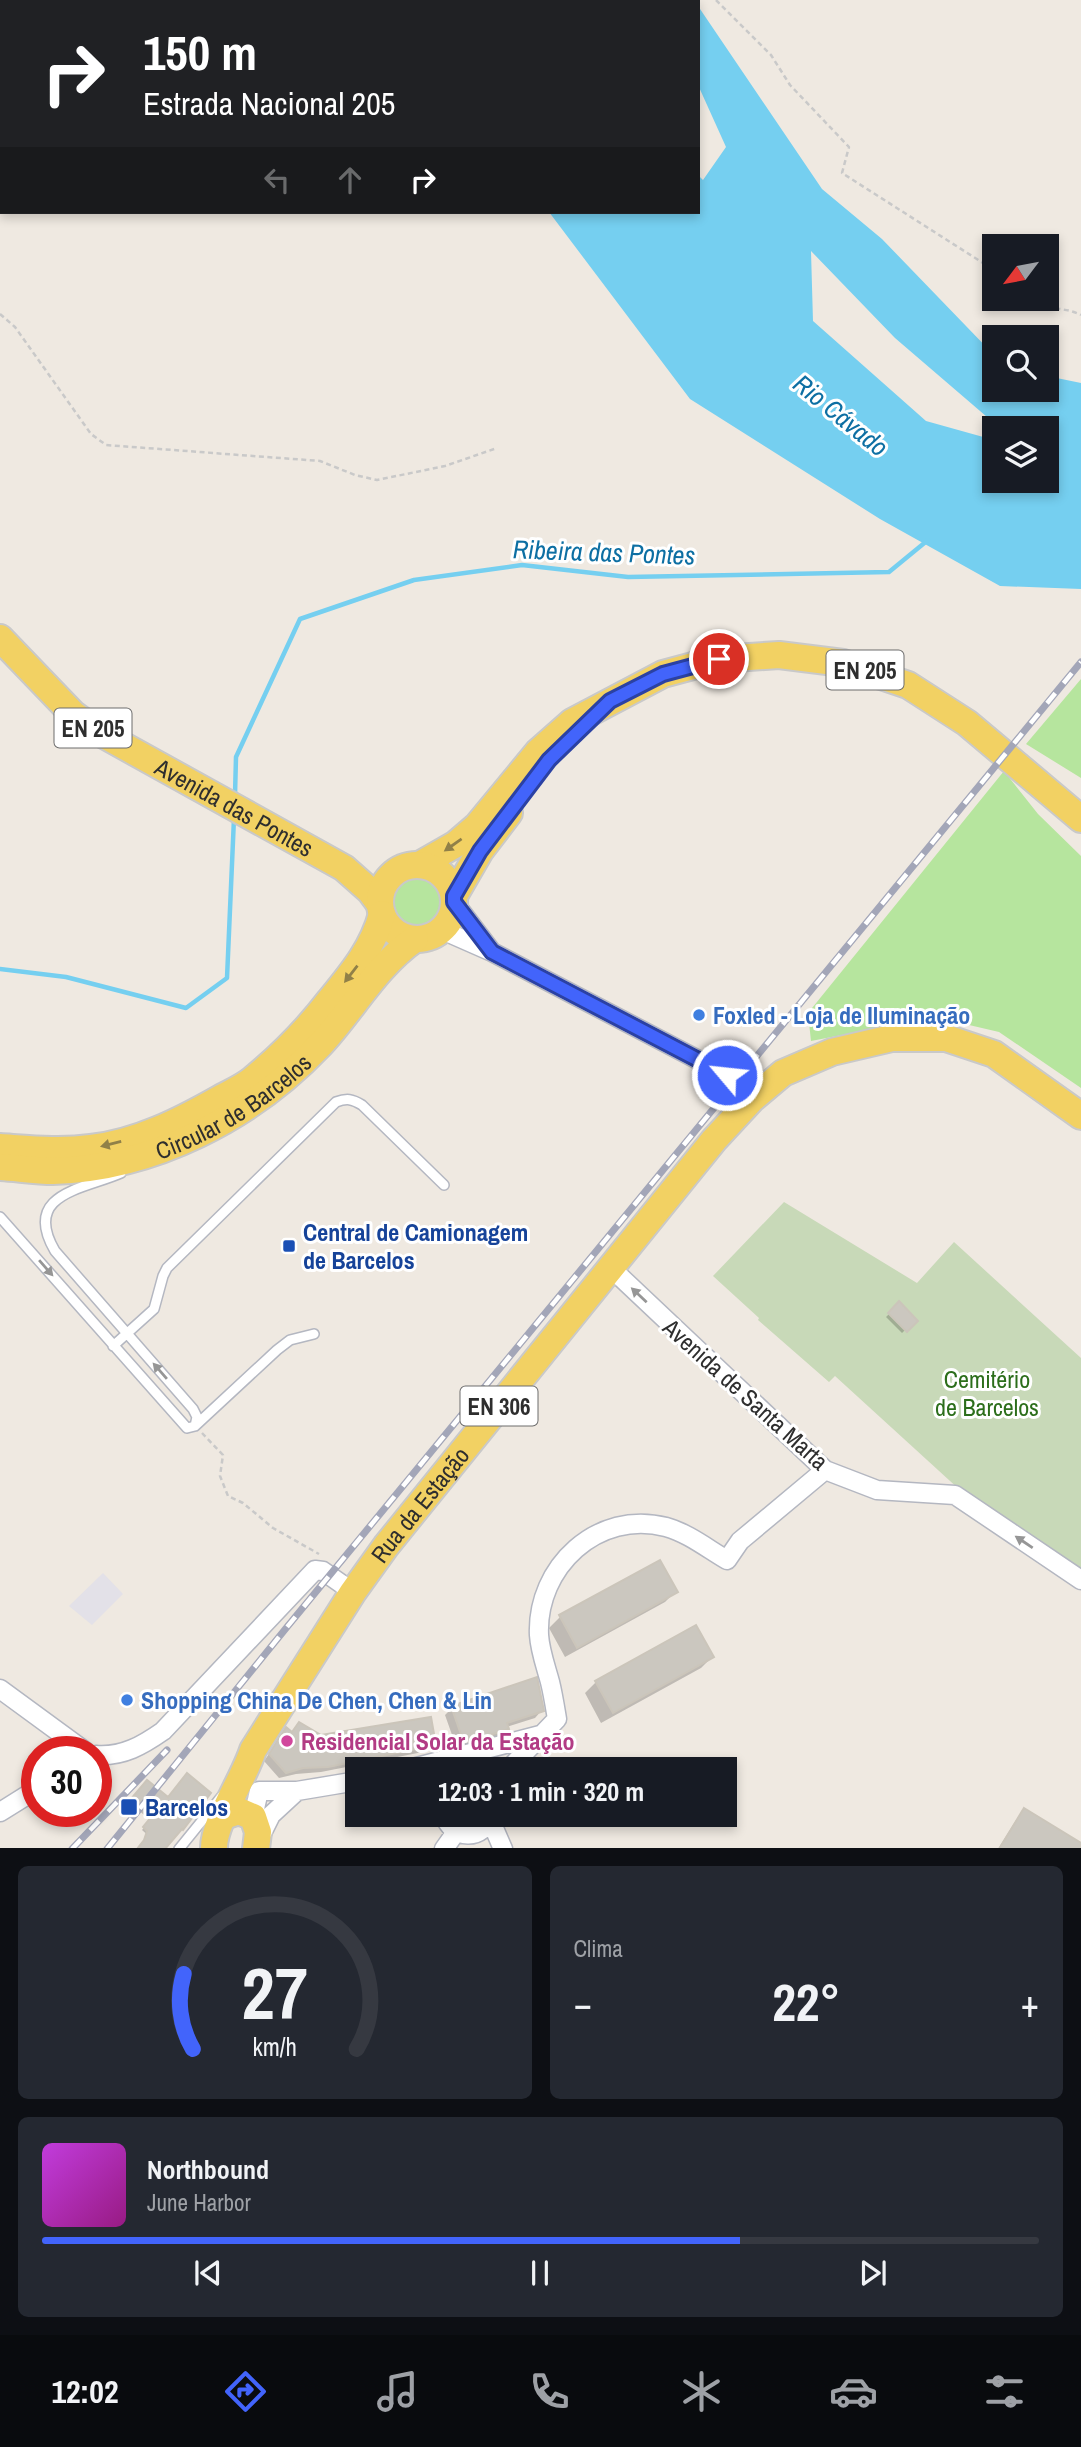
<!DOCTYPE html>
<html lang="pt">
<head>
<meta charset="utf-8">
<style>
  :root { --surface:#171b24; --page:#242831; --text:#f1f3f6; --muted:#9ea1a6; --line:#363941; --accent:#4264fb }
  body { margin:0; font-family:"Archivo Narrow",sans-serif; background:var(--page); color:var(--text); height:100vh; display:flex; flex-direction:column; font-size:26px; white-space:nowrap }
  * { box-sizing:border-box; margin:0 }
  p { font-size:23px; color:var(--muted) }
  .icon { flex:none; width:38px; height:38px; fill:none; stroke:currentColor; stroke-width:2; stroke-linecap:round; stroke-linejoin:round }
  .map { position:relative; height:1848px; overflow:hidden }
  .drawer { display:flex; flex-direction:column; gap:18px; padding:18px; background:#0d0f14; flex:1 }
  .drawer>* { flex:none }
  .banner { position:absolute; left:0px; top:0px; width:700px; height:214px; box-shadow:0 4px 10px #0003; background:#202124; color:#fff; overflow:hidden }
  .needle { width:46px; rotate:238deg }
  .buttons { position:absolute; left:982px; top:234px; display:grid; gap:14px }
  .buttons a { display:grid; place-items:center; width:77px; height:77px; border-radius:0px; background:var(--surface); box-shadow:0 4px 10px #0003; font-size:35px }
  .speed { position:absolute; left:21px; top:1736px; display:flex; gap:14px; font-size:35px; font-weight:700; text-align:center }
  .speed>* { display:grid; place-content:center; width:91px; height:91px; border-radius:50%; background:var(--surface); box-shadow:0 4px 10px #0003; line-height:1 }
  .speed .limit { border:10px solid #d22; background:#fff; color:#111 }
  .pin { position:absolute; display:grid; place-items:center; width:60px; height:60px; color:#fff; margin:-30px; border:4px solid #fff; border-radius:50%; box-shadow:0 2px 7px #0007 }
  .me { position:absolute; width:77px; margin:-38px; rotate:298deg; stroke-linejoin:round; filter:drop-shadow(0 0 5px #0008) }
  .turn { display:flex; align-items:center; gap:24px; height:147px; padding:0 28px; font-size:32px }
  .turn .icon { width:91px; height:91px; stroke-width:2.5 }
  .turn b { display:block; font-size:49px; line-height:60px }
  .lanes { display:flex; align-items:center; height:66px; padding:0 28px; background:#0003; justify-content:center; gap:35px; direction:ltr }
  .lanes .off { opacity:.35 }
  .big { font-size:52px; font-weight:800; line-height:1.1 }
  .drawer .card { flex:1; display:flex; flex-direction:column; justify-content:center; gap:10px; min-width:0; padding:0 24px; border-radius:10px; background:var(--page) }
  .drawer .dial { align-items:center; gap:0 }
  .dial svg { height:182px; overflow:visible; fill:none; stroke:var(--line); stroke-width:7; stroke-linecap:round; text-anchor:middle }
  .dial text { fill:var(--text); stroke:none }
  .song { display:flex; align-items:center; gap:21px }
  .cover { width:84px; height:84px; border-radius:10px; background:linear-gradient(135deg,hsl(290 70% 55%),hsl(310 70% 35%)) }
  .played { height:7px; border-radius:4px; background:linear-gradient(90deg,var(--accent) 70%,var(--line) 70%) }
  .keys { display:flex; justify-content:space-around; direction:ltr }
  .heat { display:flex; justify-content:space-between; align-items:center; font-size:38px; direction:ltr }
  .drawer .tiles { flex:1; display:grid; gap:18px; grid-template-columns:1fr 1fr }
  .card:last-child { grid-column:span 2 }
  .trip { position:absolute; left:345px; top:1757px; width:392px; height:70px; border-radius:0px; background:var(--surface); box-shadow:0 4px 10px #0003; font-weight:800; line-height:70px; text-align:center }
  .dock { display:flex; height:112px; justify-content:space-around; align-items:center; background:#090b0e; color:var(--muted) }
  .dock .icon { width:49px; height:49px }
  .dock .selected { color:var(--accent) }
  .dock b { font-size:32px; color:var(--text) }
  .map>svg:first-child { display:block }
</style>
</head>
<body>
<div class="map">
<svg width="1081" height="1849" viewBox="0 0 1081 1849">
  <rect width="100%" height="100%" fill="#efe9e1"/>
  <path fill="#e3e1e8" d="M103 1573 123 1594 92 1625 69 1606Z"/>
  <path fill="#b6e59e" d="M1081 679V778L1026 744Z
    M1004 771 1038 814 1081 856V1088L999 1032 935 1017 811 1041 808 1013Z
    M390 900a26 26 0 1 1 52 0a26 26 0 1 1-52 0Z"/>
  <path fill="#c8d9b8" d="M784 1202 917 1283 954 1242 1081 1358V1574L984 1512 835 1376 829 1382 758 1320 759 1318 713 1276Z"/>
  <path fill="#75cff0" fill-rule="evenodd" d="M399 0H693L695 2H400Z
    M698 6 822 189 882 239 994 355V390H1046L1047 376 1081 383V589L1000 586 880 519 690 399 549 212H698V175L703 180 726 147 698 85ZM811 251 895 338 1001 429H1046V481H994V440L926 421 813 321Z"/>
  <path fill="#0003" d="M161 0H223L220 2Z
    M899 1304 915 1320 902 1333 886 1317Z
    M676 1591 665 1602 565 1657 549 1628 560 1617Z
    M712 1657 701 1668 601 1723 585 1693 596 1682Z
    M452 1708 542 1710 535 1718 506 1727 500 1736 457 1749 445 1715Z
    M286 1730 291 1734 321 1737 434 1744 428 1751 321 1772 296 1774 279 1778 264 1761Z
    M147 1782 163 1849 142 1830 150 1820 130 1803Z
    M1025 1810 1075 1849H998L1018 1817Z"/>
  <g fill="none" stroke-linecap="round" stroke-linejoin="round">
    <path stroke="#75cff0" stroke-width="4.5" d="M235 795 236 757 300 619 414 580 522 565 628 577 889 572 928 540
      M0 969 66 977 186 1008 227 978 234 818"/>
  </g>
  <path fill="#cbc7bf" stroke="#cbc5ba" stroke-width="2" d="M899 1301 918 1321 907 1332 888 1313Z
    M660 1560 678 1592 577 1648 559 1615Z
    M696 1625 714 1657 613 1713 595 1681Z
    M537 1677 544 1711 507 1723 509 1729 464 1743 451 1706Z
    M431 1717 436 1745 328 1767 303 1768 286 1773 269 1754 286 1727 292 1732 299 1722 321 1735Z
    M187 1773 211 1793 183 1830 182 1829 165 1849H137L144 1840 147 1831 143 1827 151 1817 131 1799 147 1780 168 1797Z
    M1024 1808 1081 1843V1849H999Z"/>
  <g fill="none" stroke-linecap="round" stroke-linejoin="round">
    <g stroke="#b4b7c1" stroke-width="12">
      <path id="lane" d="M121 1173C85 1189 21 1193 55 1251L193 1409 197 1417 195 1426
        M0 1217 187 1428 195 1426 277 1350 290 1340 314 1334
        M113 1346 154 1309 163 1276 167 1268 336 1102C347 1098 352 1099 362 1105L444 1185
        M179 1849 222 1796"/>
    </g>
    <g stroke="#b4b7c1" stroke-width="21">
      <path id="street" d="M454 902 492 952
        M442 930 492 952 727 1075
        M611 1268 825 1470 877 1490 955 1495 1081 1580
        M0 1689 86 1752
        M96 1755C123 1757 143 1745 163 1731L315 1570 323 1571 353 1592
        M409 1769 544 1734
        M509 1769 557 1719C555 1707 553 1694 550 1682 546 1667 540 1651 539 1635 536 1567 598 1509 666 1527 688 1533 708 1549 727 1560L740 1541 825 1470
        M0 1812 37 1789
        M444 1815C452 1840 484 1842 491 1815
        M253 1817 259 1791H297L357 1781
        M490 1819 503 1849
        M258 1841 271 1815 297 1791
        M444 1849 456 1832"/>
    </g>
    <g stroke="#c9c9c9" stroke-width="30">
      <g id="primary">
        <path id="s1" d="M0 638 73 714 95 730 344 868 370 891 379 903"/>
        <path d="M421 864 456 844 477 826 538 752 572 722 663 674 719 659 779 655 843 663 908 685 967 723 1081 819"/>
        <circle cx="417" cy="902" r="37"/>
        <path d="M454 896 480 851 509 813"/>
        <path d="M0 1147C31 1149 60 1152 91 1148 137 1143 180 1121 219 1099 230 1093 242 1088 252 1080 281 1056 307 1030 330 1000 352 973 373 948 382 914"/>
        <path id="s2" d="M0 1167C17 1168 36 1171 53 1171 153 1168 251 1118 320 1045 352 1011 375 967 415 939"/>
        <path d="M224 1816 239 1811 253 1817 258 1832 256 1849"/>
        <path id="s3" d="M214 1849C213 1823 244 1779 253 1750L353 1592 386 1546 714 1140 752 1099 783 1073 832 1052 892 1038H946L994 1054 1081 1116"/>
      </g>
    </g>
    <path stroke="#c9c9c9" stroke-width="2.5" stroke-dasharray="5 3.5" stroke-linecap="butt" d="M716 0 771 55 790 85 849 147 842 173 994 270
      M1032 299C1049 312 1064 306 1081 315
      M0 314 15 327 91 434 106 445 320 461 355 475 377 480 445 466 497 448
      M202 1433 223 1455 220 1476 228 1496 243 1503 273 1528 319 1554"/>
    <use href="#lane" stroke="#fff" stroke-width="9"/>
    <use href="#street" stroke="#fff" stroke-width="18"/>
    <use href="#primary" stroke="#f2d163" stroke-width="26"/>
    <g stroke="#a3a6b8" stroke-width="7">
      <path id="rail" d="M72 1849 167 1750
        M107 1849 287 1627 1081 662"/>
    </g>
    <use href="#rail" stroke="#fff" stroke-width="4.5" stroke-dasharray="13" stroke-linecap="butt"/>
  </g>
  <defs><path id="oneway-solid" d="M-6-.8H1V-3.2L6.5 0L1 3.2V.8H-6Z" transform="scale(1.75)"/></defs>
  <g fill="#908048">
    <use href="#oneway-solid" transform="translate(453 845) rotate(145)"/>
    <use href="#oneway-solid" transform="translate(351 974) rotate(128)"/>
    <use href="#oneway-solid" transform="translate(111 1144) rotate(166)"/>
  </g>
  <g fill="#969696">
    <use href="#oneway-solid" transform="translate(46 1268) rotate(49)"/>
    <use href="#oneway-solid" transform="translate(639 1295) rotate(-137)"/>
    <use href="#oneway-solid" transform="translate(160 1371) rotate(-131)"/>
    <use href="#oneway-solid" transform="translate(1024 1542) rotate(-146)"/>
  </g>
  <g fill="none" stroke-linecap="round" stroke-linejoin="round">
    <g stroke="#2b41a3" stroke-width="18">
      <path id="route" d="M719 659 663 674 610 701 549 760 480 851 454 896V902L492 952 727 1075"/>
    </g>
    <use href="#route" stroke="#4264fb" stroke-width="12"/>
  </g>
  <g fill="#3f7fe0" stroke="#fff" stroke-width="2.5">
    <circle cx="699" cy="1015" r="7"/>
    <circle cx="127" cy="1700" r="7"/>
  </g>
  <g fill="#1a4fb4" stroke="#fff" stroke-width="2.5">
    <rect x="282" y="1239" width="14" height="14" rx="3.5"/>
    <rect x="120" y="1798" width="18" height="18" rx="3.5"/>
  </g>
  <circle fill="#d1479c" stroke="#fff" stroke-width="2.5" cx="287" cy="1741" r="7"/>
  <g text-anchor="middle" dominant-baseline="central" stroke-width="6" stroke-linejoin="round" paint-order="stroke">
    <g fill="#fff" stroke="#6d6d6d" stroke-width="2">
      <rect x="826.5" y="650.5" width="77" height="39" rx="5"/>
      <rect x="54.5" y="708.5" width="77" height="39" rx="5"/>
      <rect x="460.5" y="1386.5" width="77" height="39" rx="5"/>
    </g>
    <g font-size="23" font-weight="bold" fill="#2e2e2e">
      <text x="865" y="670">EN 205</text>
      <text x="93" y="728">EN 205</text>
      <text x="499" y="1406">EN 306</text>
    </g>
    <g font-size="24" fill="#2e2e2e" stroke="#fff">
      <text stroke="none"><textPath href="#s1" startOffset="292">Avenida das Pontes</textPath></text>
      <text stroke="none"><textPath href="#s2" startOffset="248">Circular de Barcelos</textPath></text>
      <text transform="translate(746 1394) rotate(42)">Avenida de Santa Marta</text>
      <text stroke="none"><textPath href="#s3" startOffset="404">Rua da Estação</textPath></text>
    </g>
    <g font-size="24" font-weight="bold" fill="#366cbe" stroke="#fff" text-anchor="start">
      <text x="713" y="1015">Foxled - Loja de Iluminação</text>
      <text x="141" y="1700">Shopping China De Chen, Chen &amp; Lin</text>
    </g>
    <g font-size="24" font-weight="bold" fill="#164399" stroke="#fff" text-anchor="start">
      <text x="303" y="1232">Central de Camionagem<tspan x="303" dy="28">de Barcelos</tspan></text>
      <text x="145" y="1807">Barcelos</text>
    </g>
    <g font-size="24" fill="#2c6e1b" stroke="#fff">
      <text x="987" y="1379">Cemitério<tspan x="987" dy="28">de Barcelos</tspan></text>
    </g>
    <g font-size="24" font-weight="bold" fill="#b23c85" stroke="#fff" text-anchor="start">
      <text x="301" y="1741">Residencial Solar da Estação</text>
    </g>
    <g font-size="26" font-style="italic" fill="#0d6fa3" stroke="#fff">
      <text transform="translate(841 415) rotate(39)">Rio Cávado</text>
      <text transform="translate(604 552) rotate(2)">Ribeira das Pontes</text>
    </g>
  </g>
</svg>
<div class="buttons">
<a><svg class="needle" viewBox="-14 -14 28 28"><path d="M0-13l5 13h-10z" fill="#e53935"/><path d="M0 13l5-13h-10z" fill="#9ea1a6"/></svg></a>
<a><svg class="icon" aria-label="search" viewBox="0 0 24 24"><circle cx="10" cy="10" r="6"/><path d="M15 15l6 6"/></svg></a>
<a><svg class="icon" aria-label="layers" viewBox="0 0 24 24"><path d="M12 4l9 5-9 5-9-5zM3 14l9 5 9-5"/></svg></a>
</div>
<div class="speed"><div class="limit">30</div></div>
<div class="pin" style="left:719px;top:659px;background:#d93025"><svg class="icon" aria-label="arrive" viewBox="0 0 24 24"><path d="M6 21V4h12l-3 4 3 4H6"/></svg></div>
<svg class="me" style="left:727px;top:1075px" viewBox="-20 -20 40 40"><circle r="17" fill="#4264fb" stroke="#fff" stroke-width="3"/><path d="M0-11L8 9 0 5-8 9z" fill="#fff"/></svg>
<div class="trip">12:03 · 1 min · 320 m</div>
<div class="banner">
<div class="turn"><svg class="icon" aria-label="right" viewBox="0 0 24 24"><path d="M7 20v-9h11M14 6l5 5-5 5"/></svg><div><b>150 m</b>Estrada Nacional 205</div></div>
<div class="lanes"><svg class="icon off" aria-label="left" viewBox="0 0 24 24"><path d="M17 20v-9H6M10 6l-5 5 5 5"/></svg><svg class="icon off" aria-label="ahead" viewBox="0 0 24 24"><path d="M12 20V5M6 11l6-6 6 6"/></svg><svg class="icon" aria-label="right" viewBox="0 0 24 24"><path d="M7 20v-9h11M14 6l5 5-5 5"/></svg></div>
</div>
</div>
<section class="drawer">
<div class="tiles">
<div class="card dial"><svg viewBox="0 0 100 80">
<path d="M14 69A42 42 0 1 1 86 69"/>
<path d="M14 69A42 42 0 0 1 10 36" stroke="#4264fb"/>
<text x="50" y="56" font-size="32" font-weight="700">27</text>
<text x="50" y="72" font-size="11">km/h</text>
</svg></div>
<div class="card"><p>Clima</p>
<div class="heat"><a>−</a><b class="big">22°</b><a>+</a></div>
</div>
<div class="card">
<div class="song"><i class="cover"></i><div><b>Northbound</b><p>June Harbor</p></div></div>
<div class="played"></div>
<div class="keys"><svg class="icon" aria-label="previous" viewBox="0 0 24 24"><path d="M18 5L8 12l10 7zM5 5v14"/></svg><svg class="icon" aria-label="pause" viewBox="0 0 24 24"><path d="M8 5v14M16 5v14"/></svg><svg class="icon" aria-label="next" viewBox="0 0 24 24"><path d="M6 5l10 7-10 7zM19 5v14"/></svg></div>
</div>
</div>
</section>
<nav class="dock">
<b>12:02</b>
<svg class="icon selected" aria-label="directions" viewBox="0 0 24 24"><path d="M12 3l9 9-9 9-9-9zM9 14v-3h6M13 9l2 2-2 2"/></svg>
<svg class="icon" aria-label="music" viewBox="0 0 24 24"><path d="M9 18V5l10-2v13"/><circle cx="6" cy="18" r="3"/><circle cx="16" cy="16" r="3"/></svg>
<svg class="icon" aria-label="phone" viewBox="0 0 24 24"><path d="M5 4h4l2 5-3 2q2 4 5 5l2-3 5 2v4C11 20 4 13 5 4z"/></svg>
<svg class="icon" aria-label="climate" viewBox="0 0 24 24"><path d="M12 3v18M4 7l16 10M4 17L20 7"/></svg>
<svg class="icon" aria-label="car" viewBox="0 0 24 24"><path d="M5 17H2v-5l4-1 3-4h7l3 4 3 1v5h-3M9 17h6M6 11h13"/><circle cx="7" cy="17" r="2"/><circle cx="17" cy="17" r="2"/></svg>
<svg class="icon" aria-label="filters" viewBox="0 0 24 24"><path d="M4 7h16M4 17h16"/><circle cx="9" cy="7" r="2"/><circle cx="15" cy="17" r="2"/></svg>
</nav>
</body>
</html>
